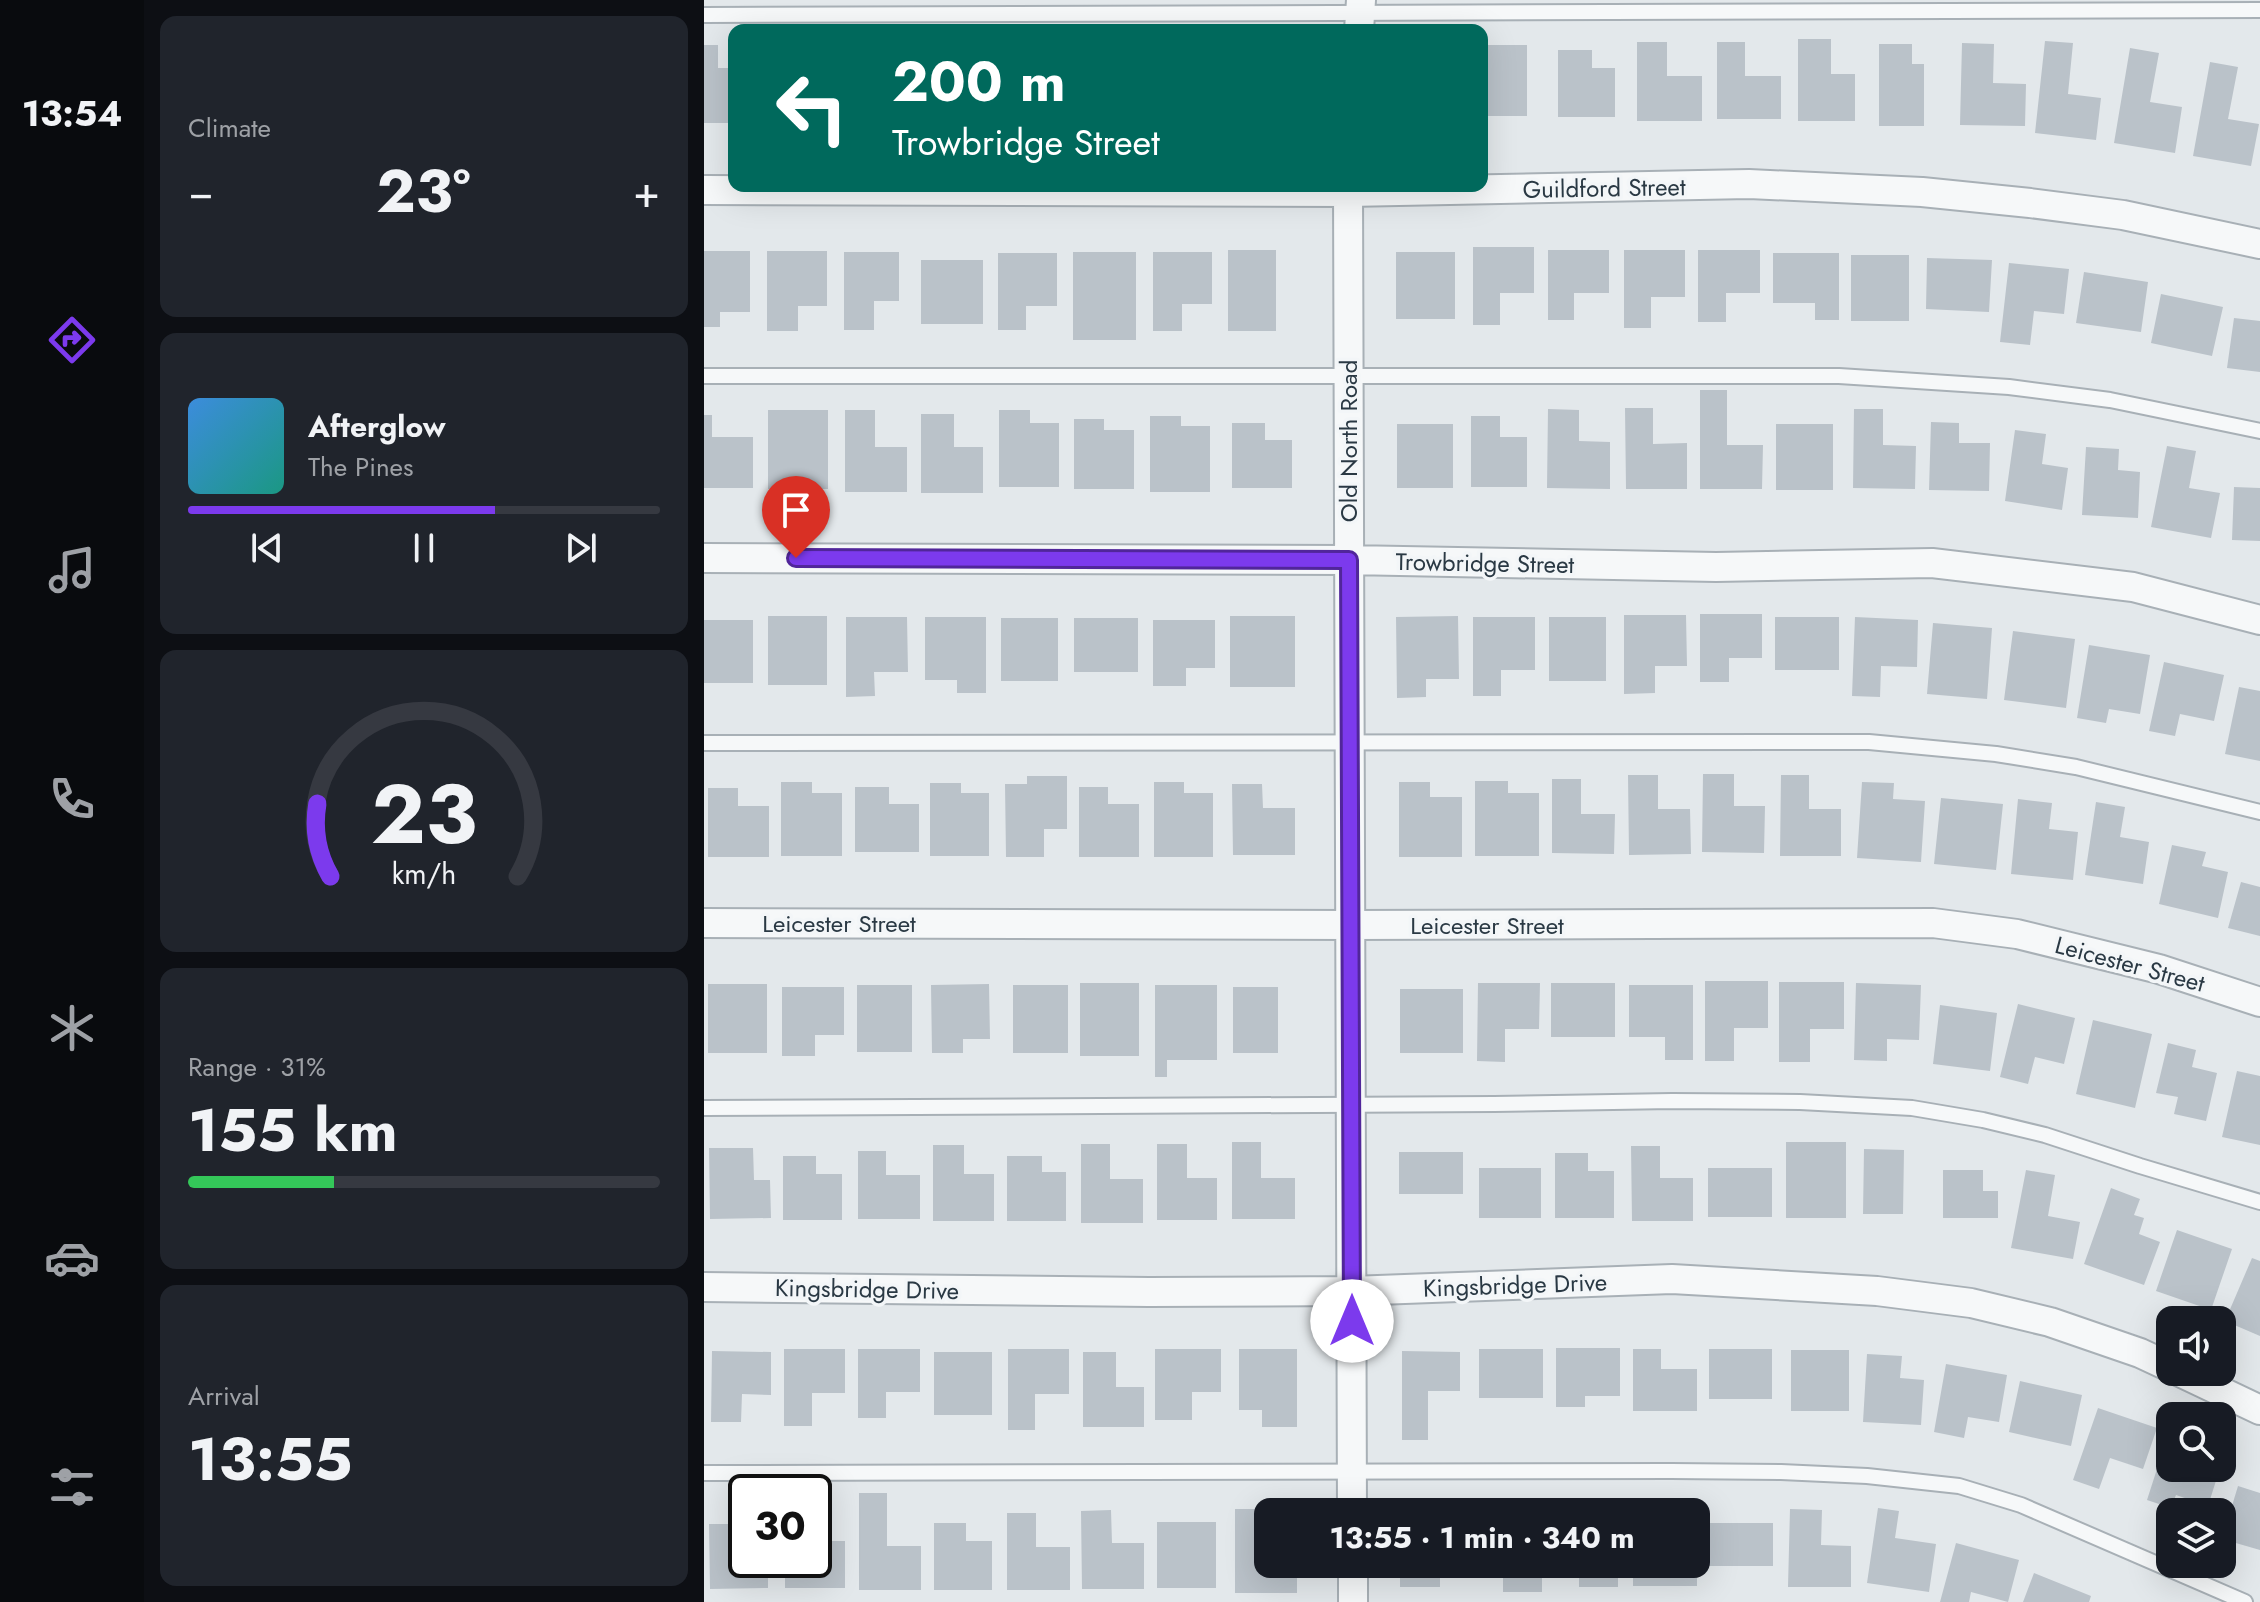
<!DOCTYPE html>
<html lang="en">
<head>
<meta charset="utf-8">
<style>
  :root { --surface:#171b24; --page:#20242c; --text:#f1f3f6; --muted:#9ea1a6; --line:#363941; --accent:#7c3aed }
  body { margin:0; font-family:Jost,sans-serif; background:var(--page); color:var(--text); height:100vh; display:flex; flex-direction:column; font-size:30px; white-space:nowrap }
  * { box-sizing:border-box; margin:0 }
  p { font-size:26px; color:var(--muted) }
  .icon { flex:none; width:44px; height:44px; fill:none; stroke:currentColor; stroke-width:2; stroke-linecap:round; stroke-linejoin:round }
  .map { position:relative; flex:1; overflow:hidden }
  .side { display:flex; flex-direction:column; gap:16px; padding:16px; background:#0d0f14; width:560px }
  .side>* { flex:none }
  .guide { position:absolute; left:24px; top:24px; width:760px; height:168px; border-radius:16px; box-shadow:0 8px 32px #0002; background:#00695c; color:#fff; overflow:hidden }
  .controls { position:absolute; left:1452px; top:1306px; display:grid; gap:16px }
  .controls a { display:grid; place-items:center; width:80px; height:80px; border-radius:16px; background:var(--surface); box-shadow:0 8px 32px #0002; font-size:40px }
  .speed { position:absolute; left:24px; top:1474px; display:flex; gap:16px; font-size:40px; font-weight:700; text-align:center }
  .speed>* { display:grid; place-content:center; width:104px; height:104px; border-radius:50%; background:var(--surface); box-shadow:0 8px 32px #0002; line-height:1 }
  .speed .limit { border:4px solid #111; border-radius:12px; background:#fff; color:#111 }
  .pin { position:absolute; display:grid; place-items:center; width:68px; height:68px; color:#fff; margin:-82px -34px; border-radius:50% 50% 50% 0; rotate:-45deg; box-shadow:0 0 8px #0007 }
  .pin .icon { rotate:45deg }
  .me { position:absolute; width:88px; margin:-44px; rotate:0deg; stroke-linejoin:round; filter:drop-shadow(0 0 6px #0008) }
  .turn { display:flex; align-items:center; gap:28px; height:168px; padding:0 32px; font-size:36px }
  .turn .icon { width:104px; height:104px; stroke-width:2.5 }
  .turn b { display:block; font-size:56px; line-height:68px }
  .big { font-size:60px; font-weight:700; line-height:1.1 }
  .side .widget { flex:1; display:flex; flex-direction:column; justify-content:center; gap:12px; min-width:0; padding:0 28px; border-radius:16px; background:var(--page) }
  .side .dial { align-items:center; gap:0 }
  .dial svg { height:208px; overflow:visible; fill:none; stroke:var(--line); stroke-width:7; stroke-linecap:round; text-anchor:middle }
  .dial text { fill:var(--text); stroke:none }
  .song { display:flex; align-items:center; gap:24px }
  .cover { width:96px; height:96px; border-radius:12px; background:linear-gradient(135deg,hsl(210 70% 55%),hsl(170 70% 35%)) }
  .played { height:8px; border-radius:4px; background:linear-gradient(90deg,var(--accent) 65%,var(--line) 65%) }
  .keys { display:flex; justify-content:space-around; direction:ltr }
  .heat { display:flex; justify-content:space-between; align-items:center; font-size:44px; direction:ltr }
  .charge { height:12px; border-radius:6px; background:linear-gradient(90deg,#34c759 31%,var(--line) 0) }
  .trip { position:absolute; left:550px; top:1498px; width:456px; height:80px; border-radius:16px; background:var(--surface); box-shadow:0 8px 32px #0002; font-weight:700; line-height:80px; text-align:center }
  main { display:flex; flex:1; min-height:0 }
  .tabs { display:flex; flex-direction:column; width:144px; justify-content:space-around; align-items:center; background:#090b0e; color:var(--muted) }
  .tabs .icon { width:56px; height:56px }
  .tabs .selected { color:var(--accent) }
  .tabs b { font-size:36px; color:var(--text) }
  .map>svg:first-child { display:block }
</style>
</head>
<body>
<main>
<nav class="tabs">
<b>13:54</b>
<svg class="icon selected" aria-label="directions" viewBox="0 0 24 24"><path d="M12 3l9 9-9 9-9-9zM9 14v-3h6M13 9l2 2-2 2"/></svg>
<svg class="icon" aria-label="music" viewBox="0 0 24 24"><path d="M9 18V5l10-2v13"/><circle cx="6" cy="18" r="3"/><circle cx="16" cy="16" r="3"/></svg>
<svg class="icon" aria-label="phone" viewBox="0 0 24 24"><path d="M5 4h4l2 5-3 2q2 4 5 5l2-3 5 2v4C11 20 4 13 5 4z"/></svg>
<svg class="icon" aria-label="climate" viewBox="0 0 24 24"><path d="M12 3v18M4 7l16 10M4 17L20 7"/></svg>
<svg class="icon" aria-label="car" viewBox="0 0 24 24"><path d="M5 17H2v-5l4-1 3-4h7l3 4 3 1v5h-3M9 17h6M6 11h13"/><circle cx="7" cy="17" r="2"/><circle cx="17" cy="17" r="2"/></svg>
<svg class="icon" aria-label="filters" viewBox="0 0 24 24"><path d="M4 7h16M4 17h16"/><circle cx="9" cy="7" r="2"/><circle cx="15" cy="17" r="2"/></svg>
</nav>
<section class="side">
<div class="widget"><p>Climate</p>
<div class="heat"><a>−</a><b class="big">23°</b><a>+</a></div>
</div>
<div class="widget">
<div class="song"><i class="cover"></i><div><b>Afterglow</b><p>The Pines</p></div></div>
<div class="played"></div>
<div class="keys"><svg class="icon" aria-label="previous" viewBox="0 0 24 24"><path d="M18 5L8 12l10 7zM5 5v14"/></svg><svg class="icon" aria-label="pause" viewBox="0 0 24 24"><path d="M8 5v14M16 5v14"/></svg><svg class="icon" aria-label="next" viewBox="0 0 24 24"><path d="M6 5l10 7-10 7zM19 5v14"/></svg></div>
</div>
<div class="widget dial"><svg viewBox="0 0 100 80">
<path d="M14 69A42 42 0 1 1 86 69"/>
<path d="M14 69A42 42 0 0 1 9 41" stroke="#7c3aed"/>
<text x="50" y="56" font-size="32" font-weight="700">23</text>
<text x="50" y="72" font-size="11">km/h</text>
</svg></div>
<div class="widget"><p>Range · 31%</p><b class="big">155 km</b><div class="charge"></div></div>
<div class="widget"><p>Arrival</p><b class="big">13:55</b></div>
</section>
<div class="map">
<svg width="1556" height="1602" viewBox="0 0 1556 1602">
  <rect width="100%" height="100%" fill="#e3e8eb"/>
  <path fill="#bac2c9" d="M1094 39H1127V74H1151V121H1094Z
    M1341 41 1369 43 1364 94 1397 98 1392 140 1331 133Z
    M933 42H963V76H998V121H933Z
    M1013 42H1041V76H1077V119H1013Z
    M1258 43 1290 44 1289 83 1322 84 1321 126 1256 125Z
    M1175 44H1208V64H1220V126H1175Z
    M0 45H14V68H30V123H0Z
    M778 45H823V116H778Z
    M1426 48 1455 53 1446 102 1478 107 1471 153 1410 143Z
    M854 50H888V68H911V117H854Z
    M1506 62 1534 67 1524 119 1555 124 1547 166 1489 156Z
    M769 247H830V293H796V325H769Z
    M524 250H572V331H524Z
    M844 250H905V293H870V320H844Z
    M920 250H981V297H947V328H920Z
    M994 250H1056V293H1022V322H994Z
    M0 251H46V312H16V327H0Z
    M63 251H123V306H94V331H63Z
    M140 252H195V301H170V330H140Z
    M369 252H432V340H369Z
    M449 252H508V304H478V331H449Z
    M692 252H751V319H692Z
    M294 253H353V306H322V330H294Z
    M1069 253H1135V320H1111V303H1069Z
    M1147 255H1205V321H1147Z
    M1223 258 1288 260 1285 312 1222 309Z
    M217 260H279V324H217Z
    M1305 263 1365 269 1360 314 1330 311 1326 345 1296 342Z
    M1380 272 1444 282 1437 332 1372 323Z
    M1457 294 1519 307 1508 356 1447 343Z
    M1530 318 1556 321V372L1523 368Z
    M996 390H1023V445H1059L1058 489H996Z
    M921 408H949V444L983 443V489H922Z
    M844 409 875 410V441L906 442V489L843 488Z
    M1150 409H1179V445L1212 446 1211 489 1149 488Z
    M64 410H124V489H64Z
    M141 410H171V447H203V492H141Z
    M295 410H326V423H355V487H295Z
    M217 414H250V447H279V493H217Z
    M0 415H8V437H49V488H0Z
    M446 416H477V426H506V492H446Z
    M767 416H796V437H823V487H767Z
    M370 419H400V430H430V489H370Z
    M1227 422 1255 423V443H1286L1285 491 1225 490Z
    M528 423H561V440H588V488H528Z
    M693 424H749V488H693Z
    M1072 424H1129V490H1072Z
    M1311 430 1342 434 1338 464 1364 468 1358 510 1301 501Z
    M1463 446 1492 451 1485 488 1516 493 1507 538 1447 527Z
    M1382 447 1415 449 1414 470 1436 472 1434 518 1378 515Z
    M1530 487 1556 488V541L1528 540Z
    M996 614H1058V658H1025V682H996Z
    M920 615H982L983 666H951V693L920 694Z
    M64 616H123V685H64Z
    M526 616H591V687H526Z
    M754 616 755 679H722V697L693 698 692 617Z
    M142 617H203L204 672H170L171 696 142 697Z
    M221 617H282V693H253V680H221Z
    M769 617H831V670H797V696H769Z
    M845 617H902V681H845Z
    M1071 617H1135V670H1071Z
    M1151 617 1214 620 1213 667 1177 666 1176 697 1148 696Z
    M297 618H354V681H297Z
    M370 618H434V672H370Z
    M0 620H49V683H0Z
    M449 620H511V668H482V686H449Z
    M1229 623 1288 628 1283 699 1223 694Z
    M1309 631 1371 639 1362 708 1300 700Z
    M1385 645 1446 655 1436 714 1405 709 1402 723 1373 718Z
    M1460 662 1520 675 1510 721 1476 714 1471 736 1445 731Z
    M1535 687 1556 691V761L1521 754Z
    M999 774H1030V806H1061L1060 853 998 852Z
    M924 775H954V809H986L987 854 925 855Z
    M1077 775H1105V809H1137V856H1076Z
    M323 776H363V829H340V857H302L301 784H323Z
    M848 779H877V814H911L910 854 848 853Z
    M771 781H804V793H835V856H771Z
    M77 782H108V793H138V856H77Z
    M450 782H480V793H509V857H450Z
    M695 782H726V797H758V857H695Z
    M1158 782 1190 783 1189 799 1221 801 1217 862 1153 858Z
    M226 783H257V793H285V856H226Z
    M528 784H558L559 808H591V855H529Z
    M151 787H185V804H215V852H151Z
    M375 787H404V804H435V857H375Z
    M4 788H34V806H65V857H4Z
    M1237 798 1299 804 1292 870 1230 864Z
    M1314 799 1348 803 1345 829 1374 832 1369 880 1307 874Z
    M1392 802 1421 807 1416 837 1445 842 1439 884 1381 875Z
    M1468 845 1502 852 1498 866 1524 872 1514 918 1455 904Z
    M1537 882 1556 887V936L1524 928Z
    M1001 981H1064V1028H1030V1061H1001Z
    M1075 982H1140V1029H1106V1062H1075Z
    M376 983H435V1056H376Z
    M774 983H836L835 1029H801V1062L773 1061Z
    M847 983H911V1037H847Z
    M1152 983 1217 985 1215 1040 1183 1039V1061L1150 1060Z
    M4 984H63V1053H4Z
    M285 984 286 1039H259V1053H228L227 985Z
    M153 985H208V1052H153Z
    M309 985H364V1053H309Z
    M451 985H513V1060H463V1077H451Z
    M925 985H989V1060H961V1037H925Z
    M78 987H140V1035H111V1056H78Z
    M529 987H574V1053H529Z
    M696 989H759V1053H696Z
    M1314 1004 1371 1018 1360 1064 1331 1057 1324 1084 1296 1077Z
    M1236 1005 1293 1013 1286 1071 1229 1064Z
    M1389 1020 1448 1034 1431 1108 1372 1094Z
    M1464 1043 1492 1050 1488 1067 1513 1073 1502 1121 1470 1114 1474 1097 1452 1093Z
    M1533 1071 1556 1076V1145L1518 1137Z
    M528 1142H557V1178H591V1219H528Z
    M1082 1142H1142V1218H1082Z
    M377 1144H406V1179H439V1223H377Z
    M453 1144H483V1178H513V1220H453Z
    M229 1145H260V1174H290V1221H229Z
    M927 1146H956V1178H989V1221H928Z
    M5 1148H49L50 1180H66L67 1218 6 1219Z
    M1160 1149 1200 1150 1199 1214H1159Z
    M154 1151H182V1175H216V1219H154Z
    M695 1152H759V1194H695Z
    M851 1153H884V1171H910V1218H851Z
    M79 1156H112V1174H138V1220H79Z
    M303 1156H338V1172H362V1221H303Z
    M775 1168H837V1218H775Z
    M1004 1168H1068V1217H1004Z
    M1239 1170H1279V1191H1294V1218H1239Z
    M1322 1170 1351 1175 1344 1216 1376 1222 1369 1259 1307 1248Z
    M1407 1188 1436 1199 1430 1215 1440 1218 1435 1234 1456 1242 1440 1285 1380 1264Z
    M1473 1230 1528 1249 1507 1310 1452 1291Z
    M1548 1258 1556 1261V1336L1521 1321Z
    M852 1348H916V1396H881V1407H852Z
    M80 1349H141V1393H108V1426H80Z
    M154 1349H216V1392H182V1418H154Z
    M304 1349H365V1394H331V1430H304Z
    M451 1349H517V1392H488V1420H451Z
    M535 1349H593V1427H558V1410H535Z
    M775 1349H839V1398H775Z
    M929 1349H957V1369H993V1411H929Z
    M1005 1349H1068V1399H1005Z
    M1087 1350H1145V1411H1087Z
    M8 1351 67 1352V1395L38 1394 37 1422H7Z
    M698 1351 756 1352V1391H724V1440H698Z
    M230 1352H288V1415H230Z
    M379 1352H412V1387H440V1427H379Z
    M1163 1354 1198 1356 1196 1378 1220 1380 1217 1425 1159 1422Z
    M1242 1364 1303 1375 1295 1422 1264 1417 1260 1438 1230 1432Z
    M1316 1381 1378 1395 1367 1446 1305 1432Z
    M1394 1408 1453 1428 1439 1469 1406 1458 1395 1489 1369 1480Z
    M1462 1441 1466 1443V1468H1516L1504 1506 1472 1495 1467 1508 1443 1500Z
    M1534 1486 1556 1493V1550L1518 1539Z
    M155 1493H183V1546H217V1590H155Z
    M696 1507H729V1512H696Z
    M883 1507H914V1512H883Z
    M1174 1508 1195 1511 1191 1538 1232 1544 1225 1592 1163 1583Z
    M531 1509H564V1564H593V1593H531Z
    M1086 1509 1118 1510 1117 1545 1147 1546V1587H1084Z
    M407 1510 408 1543H440V1589H378L377 1511Z
    M303 1513H332V1547H366V1590H303Z
    M453 1522H512V1588H453Z
    M230 1523H262V1541H288V1590H230Z
    M1005 1523H1069V1566H1005Z
    M5 1524H42V1560H64V1588L6 1589Z
    M110 1541H141V1588H81V1560H110Z
    M1252 1543 1315 1560 1304 1602 1267 1592 1265 1602H1236Z
    M696 1564H758V1569H736V1587H696Z
    M799 1564H838V1592H799Z
    M855 1564H914V1587H875V1570H855Z
    M929 1564H993V1586H929Z
    M1330 1573 1387 1596 1385 1602H1319Z"/>
  <g fill="none" stroke-linecap="round" stroke-linejoin="round">
    <g stroke="#a8b0b6" stroke-width="18">
      <path id="service" d="M0 15 1556 10
        M0 376H1135L1305 387 1406 400 1556 431
        M0 743 1165 742 1292 754 1372 767 1556 812
        M0 1108 790 1104 968 1101 1096 1102 1208 1108 1279 1120 1341 1135 1436 1166 1556 1202
        M0 1473 967 1471 1077 1472 1163 1476 1255 1486 1317 1505 1541 1602"/>
    </g>
    <g stroke="#a8b0b6" stroke-width="32">
      <path id="minor" d="M655 30 657 0
        M644 186 648 1512
        M0 190 644 192 1045 184 1218 192 1326 203 1419 215 1556 244
        M0 558 645 560 1012 567 1228 563 1429 587 1556 620
        M0 923 645 925 1229 923 1313 934 1455 969 1556 1002
        M0 1287 445 1292 647 1291 968 1279 1173 1291 1267 1303 1346 1322 1436 1353 1466 1367
        M1476 1372 1556 1410
        M649 1564V1602"/>
    </g>
    <use href="#service" stroke="#f6f8f9" stroke-width="14"/>
    <use href="#minor" stroke="#f6f8f9" stroke-width="28"/>
  </g>
  <g fill="none" stroke-linecap="round" stroke-linejoin="round">
    <g stroke="#51269a" stroke-width="20">
      <path id="route" d="M92 558 645 560 648 1321"/>
    </g>
    <use href="#route" stroke="#7c3aed" stroke-width="14"/>
  </g>
  <g text-anchor="middle" dominant-baseline="central" stroke-width="7" stroke-linejoin="round" paint-order="stroke">
    <g font-size="24" fill="#2a3944" stroke="#f3f6f8">
      <text transform="translate(900 188) rotate(-1)">Guildford Street</text>
      <text transform="translate(644 441) rotate(-90)">Old North Road</text>
      <text transform="translate(781 563) rotate(1)">Trowbridge Street</text>
      <text x="135" y="923">Leicester Street</text>
      <text x="783" y="925">Leicester Street</text>
      <text transform="translate(1426 964) rotate(15)">Leicester Street</text>
      <text transform="translate(811 1285) rotate(-2)">Kingsbridge Drive</text>
      <text transform="translate(163 1289) rotate(1)">Kingsbridge Drive</text>
    </g>
  </g>
</svg>
<div class="controls">
<a><svg class="icon" aria-label="sound" viewBox="0 0 24 24"><path d="M4 9h4l5-4v14l-5-4H4zM17 9q2 3 0 6"/></svg></a>
<a><svg class="icon" aria-label="search" viewBox="0 0 24 24"><circle cx="10" cy="10" r="6"/><path d="M15 15l6 6"/></svg></a>
<a><svg class="icon" aria-label="layers" viewBox="0 0 24 24"><path d="M12 4l9 5-9 5-9-5zM3 14l9 5 9-5"/></svg></a>
</div>
<div class="speed"><div class="limit">30</div></div>
<div class="pin" style="left:92px;top:558px;background:#d93025"><svg class="icon" aria-label="arrive" viewBox="0 0 24 24"><path d="M6 21V4h12l-3 4 3 4H6"/></svg></div>
<svg class="me" style="left:648px;top:1321px" viewBox="-20 -20 40 40"><circle r="19" fill="#fff"/><path d="M0-13L10 11 0 6-10 11z" fill="#7c3aed"/></svg>
<div class="trip">13:55 · 1 min · 340 m</div>
<div class="guide">
<div class="turn"><svg class="icon" aria-label="left" viewBox="0 0 24 24"><path d="M17 20v-9H6M10 6l-5 5 5 5"/></svg><div><b>200 m</b>Trowbridge Street</div></div>
</div>
</div>
</main>
</body>
</html>
